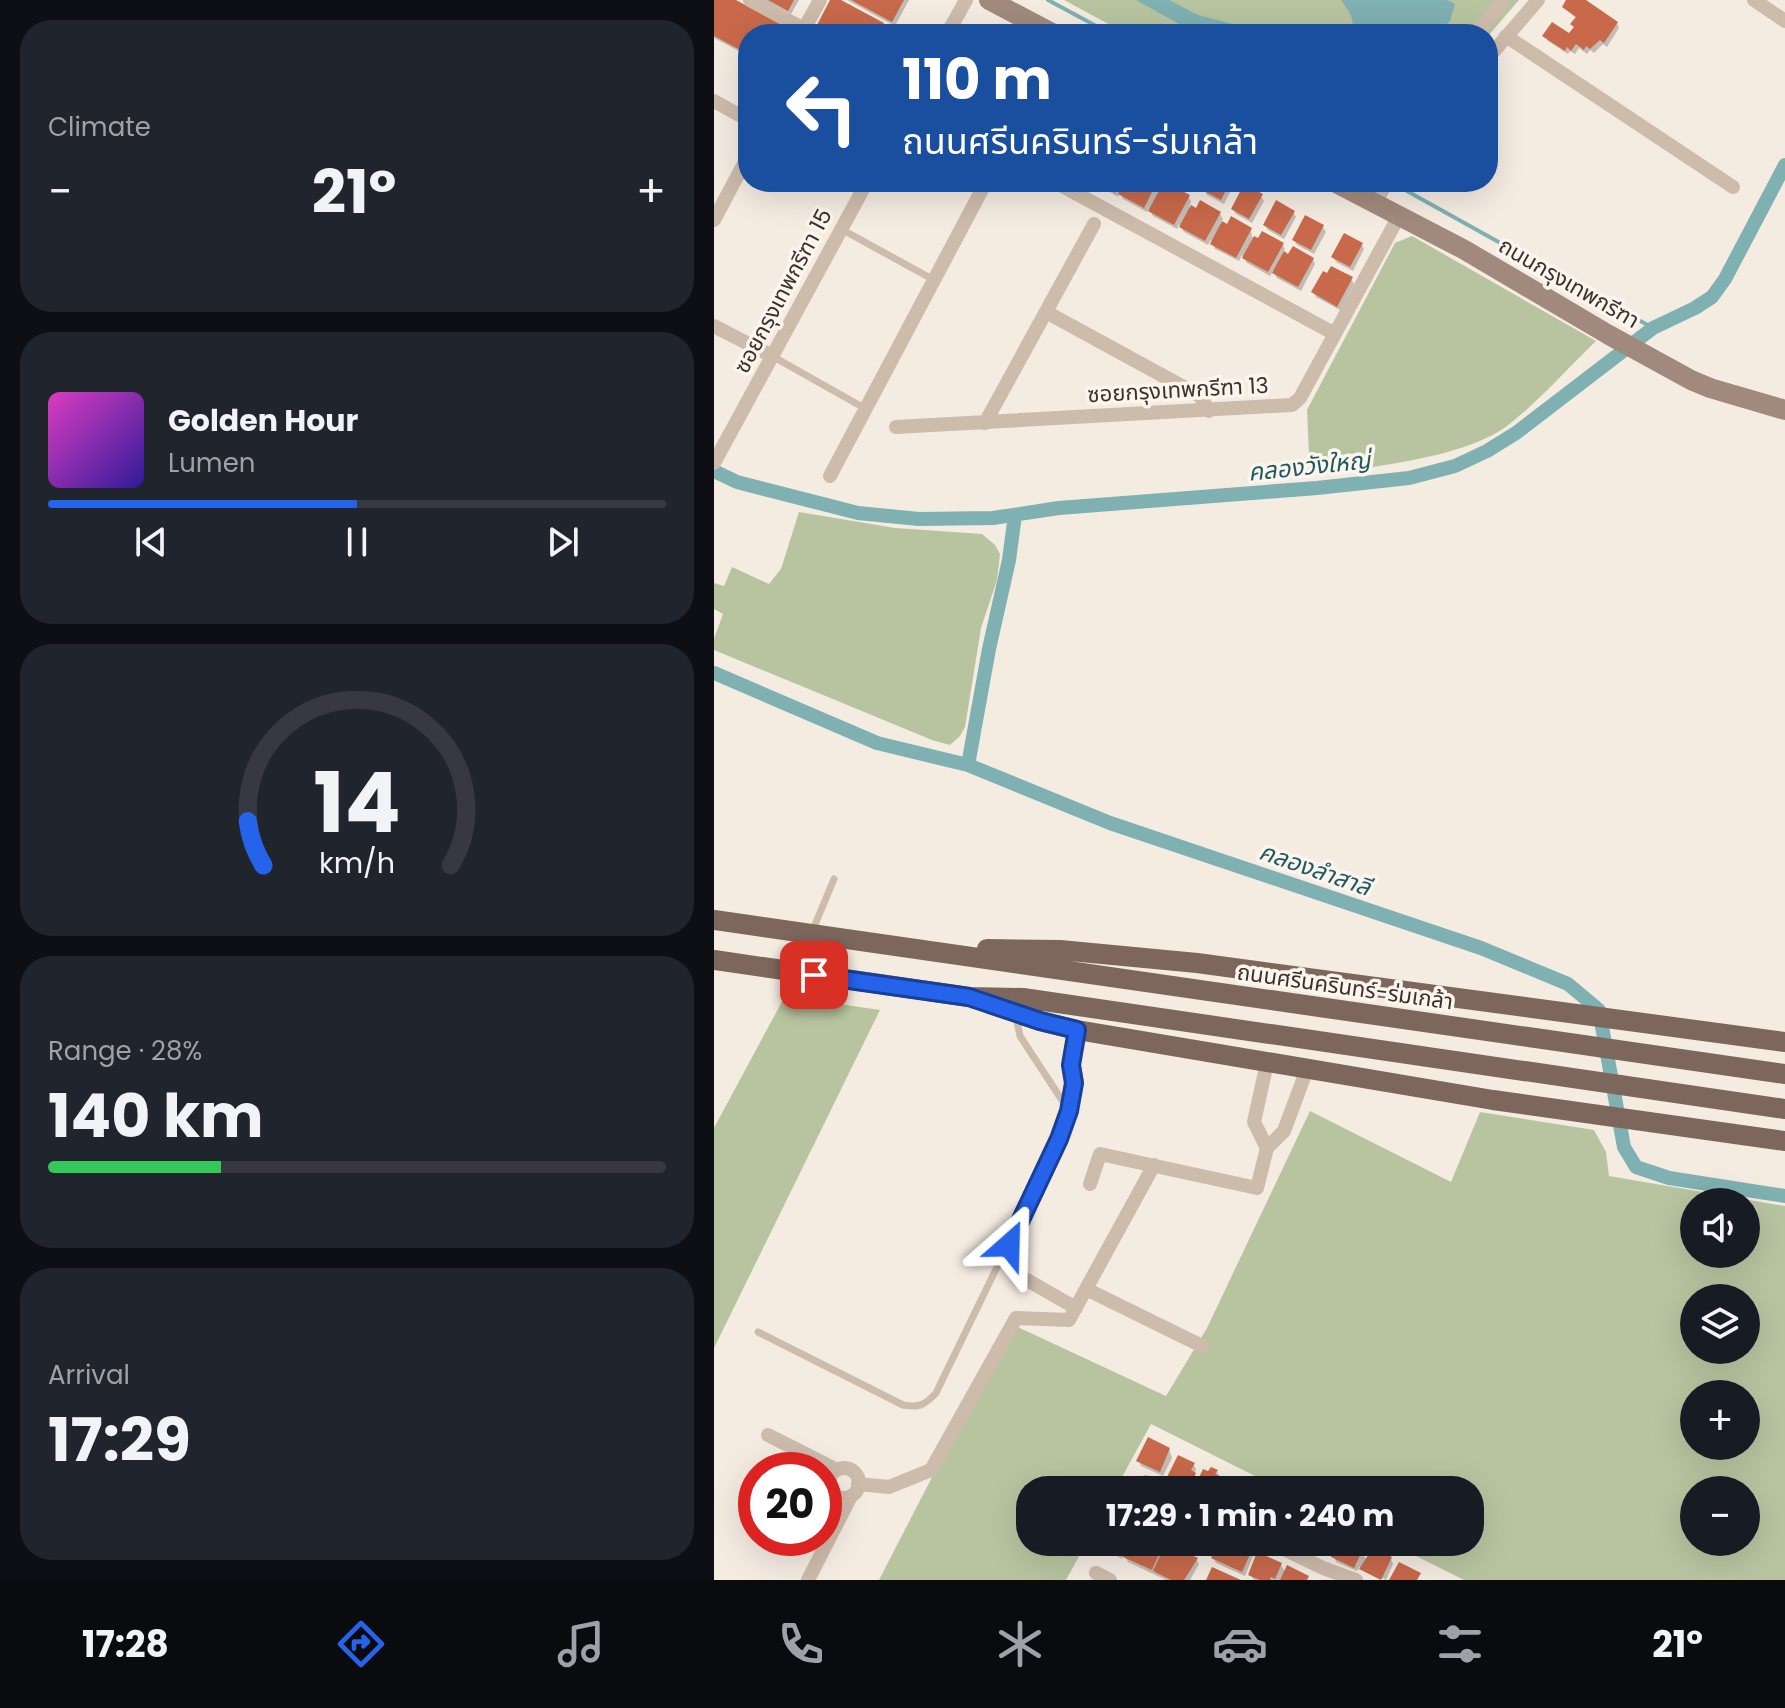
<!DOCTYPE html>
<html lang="en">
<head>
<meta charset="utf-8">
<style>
  :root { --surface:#171b24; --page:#20242c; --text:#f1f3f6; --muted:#9ea1a6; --line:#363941; --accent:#2563eb }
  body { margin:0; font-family:Poppins,"Noto Sans Thai",sans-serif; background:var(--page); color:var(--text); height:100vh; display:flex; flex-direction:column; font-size:30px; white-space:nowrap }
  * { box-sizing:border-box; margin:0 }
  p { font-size:26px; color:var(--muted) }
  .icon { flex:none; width:44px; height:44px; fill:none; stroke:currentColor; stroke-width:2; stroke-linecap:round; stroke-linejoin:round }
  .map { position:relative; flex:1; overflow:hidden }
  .details { display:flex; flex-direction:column; gap:20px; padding:20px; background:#0d0f14; width:714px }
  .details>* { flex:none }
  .hud { position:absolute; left:24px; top:24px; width:760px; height:168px; border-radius:32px; box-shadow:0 8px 32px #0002; background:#1a4fa0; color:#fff; overflow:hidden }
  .controls { position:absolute; left:966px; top:1188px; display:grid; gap:16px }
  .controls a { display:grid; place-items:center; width:80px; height:80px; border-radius:50%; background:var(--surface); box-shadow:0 8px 32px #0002; font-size:40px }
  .speed { position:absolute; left:24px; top:1452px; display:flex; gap:16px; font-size:40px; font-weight:700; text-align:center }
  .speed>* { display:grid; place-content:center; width:104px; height:104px; border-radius:50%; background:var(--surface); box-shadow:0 8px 32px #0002; line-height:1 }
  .speed .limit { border:12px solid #d22; background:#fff; color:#111 }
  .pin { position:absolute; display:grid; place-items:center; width:68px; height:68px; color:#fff; margin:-34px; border-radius:16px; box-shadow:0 4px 12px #0006 }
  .me { position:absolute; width:88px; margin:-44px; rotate:25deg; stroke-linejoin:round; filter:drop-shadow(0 0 6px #0008) }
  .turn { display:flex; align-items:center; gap:28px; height:168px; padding:0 32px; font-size:36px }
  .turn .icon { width:104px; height:104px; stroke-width:2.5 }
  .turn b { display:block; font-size:56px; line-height:68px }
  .big { font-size:60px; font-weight:700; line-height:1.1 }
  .details .tile { flex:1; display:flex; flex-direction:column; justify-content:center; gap:12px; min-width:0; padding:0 28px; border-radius:32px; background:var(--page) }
  .details .dial { align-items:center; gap:0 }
  .dial svg { height:208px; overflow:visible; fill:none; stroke:var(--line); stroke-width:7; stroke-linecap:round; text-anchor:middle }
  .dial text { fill:var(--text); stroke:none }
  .song { display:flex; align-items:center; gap:24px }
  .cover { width:96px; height:96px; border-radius:12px; background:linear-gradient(135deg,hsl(310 70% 55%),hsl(250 70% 35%)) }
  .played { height:8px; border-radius:4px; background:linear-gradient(90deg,var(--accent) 50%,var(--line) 50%) }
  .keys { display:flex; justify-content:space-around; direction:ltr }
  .heat { display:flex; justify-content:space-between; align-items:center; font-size:44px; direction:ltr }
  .charge { height:12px; border-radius:6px; background:linear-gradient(90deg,#34c759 28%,var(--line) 0) }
  .trip { position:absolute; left:302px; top:1476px; width:468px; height:80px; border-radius:32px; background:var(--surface); box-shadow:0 8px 32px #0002; font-weight:700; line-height:80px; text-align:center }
  .dock { display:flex; height:128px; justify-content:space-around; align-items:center; background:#090b0e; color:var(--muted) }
  .dock .icon { width:56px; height:56px }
  .dock .active { color:var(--accent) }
  .dock b { font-size:36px; color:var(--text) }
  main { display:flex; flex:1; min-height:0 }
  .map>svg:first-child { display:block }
</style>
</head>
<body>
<main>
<section class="details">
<div class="tile"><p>Climate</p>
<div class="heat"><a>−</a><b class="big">21°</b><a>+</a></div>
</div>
<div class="tile">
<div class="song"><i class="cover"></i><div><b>Golden Hour</b><p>Lumen</p></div></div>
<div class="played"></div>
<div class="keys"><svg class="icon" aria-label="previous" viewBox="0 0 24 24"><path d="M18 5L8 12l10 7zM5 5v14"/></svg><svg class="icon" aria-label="pause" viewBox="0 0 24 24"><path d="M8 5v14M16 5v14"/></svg><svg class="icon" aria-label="next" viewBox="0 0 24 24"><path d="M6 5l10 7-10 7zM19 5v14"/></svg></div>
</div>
<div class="tile dial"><svg viewBox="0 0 100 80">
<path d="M14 69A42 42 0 1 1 86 69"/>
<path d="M14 69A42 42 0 0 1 8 52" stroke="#2563eb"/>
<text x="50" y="56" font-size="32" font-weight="700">14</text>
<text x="50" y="72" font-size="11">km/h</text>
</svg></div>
<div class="tile"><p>Range · 28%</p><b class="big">140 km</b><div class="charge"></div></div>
<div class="tile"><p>Arrival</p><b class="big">17:29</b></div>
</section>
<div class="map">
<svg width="1071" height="1580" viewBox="0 0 1071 1580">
  <rect width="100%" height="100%" fill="#f4ebe1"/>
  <path fill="#b8c4a0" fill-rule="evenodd" d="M350 0H805L774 36 413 34Z
    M698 236 882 341C854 368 823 403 793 426 748 459 651 468 596 475L593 410 681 243Z
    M85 512 181 528 268 534 281 545 286 554 283 580 267 628 251 727 246 736 236 745 218 740 0 650V639L9 614 0 609V583L10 586 18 567 55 584 67 569Z
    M71 996 166 1010 0 1348V1128Z
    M596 1111 737 1182 766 1112 880 1130 892 1152 895 1176 1071 1206V1580H750L674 1542H756V1490H569L437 1424 401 1490H316V1542H373L352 1580H165L297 1324 452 1396 493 1328ZM980 1202H1032V1254H980ZM980 1298H1032V1350H980ZM980 1394H1032V1446H980ZM980 1490H1032V1542H980Z"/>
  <path fill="#7fb0b2" d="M422 0H455L484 15 523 25 538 34H483Z
    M627 0H733L741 4 736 21 721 34 669 32 641 34 637 15Z"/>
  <path fill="#0003" d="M0 0H17L65 26 68 31 66 34H34V56L0 38Z
    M50 0H85L77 14Z
    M118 0 169 24 172 29 169 34H117L108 29 106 24Z
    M133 0H195L181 26Z
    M855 0H869L903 23 905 28 893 47 889 44 880 53 876 50 873 54 865 48 861 54 856 51 854 54 834 41 831 36H856L861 29 863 19 850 7Z
    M379 182H445L444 190 451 194 475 197 477 202 475 207 483 211 506 214 509 219 506 223 514 227 537 230 538 237 545 241 568 244 571 249 569 253 575 256 599 259 601 264 587 291 563 278 559 271 556 276 533 263 528 255 525 261 501 249 497 240 494 245 470 232 465 224 463 229 439 216 435 208 433 212 409 199 406 193 404 197Z
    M464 182H482L478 190Z
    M494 182H521L510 204 493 195 490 190Z
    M547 196 550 201 538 223 522 214 519 209Z
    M579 212 582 217 570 239 554 230 551 225Z
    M609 227 612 232 600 254 583 245 580 240Z
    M647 244 650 249 639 271 622 262 619 257Z
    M637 279 640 284 626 310 602 297 599 292Z
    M455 1449 458 1458 449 1476 427 1466 425 1461Z
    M479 1464 482 1469 480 1474 485 1482 502 1471 511 1484 508 1490H481L479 1487 474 1490 458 1482 455 1477Z
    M379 1542H442L451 1550 482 1559 485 1564 476 1580H452L414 1562 410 1555 408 1559Z
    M465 1542H486L483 1550Z
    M590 1542H617L610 1555Z
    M620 1542 647 1543 652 1554 650 1557 655 1560 677 1559 679 1564 672 1580 649 1569V1571L646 1566 643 1571 622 1562 620 1556 624 1548Z
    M536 1551 539 1556 531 1576 502 1563 499 1558Z
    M567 1565 572 1573 595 1580H540L536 1575Z"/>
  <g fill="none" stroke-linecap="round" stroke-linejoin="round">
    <path stroke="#7fb0b2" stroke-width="4" d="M334 0 397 34
      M693 191 939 328"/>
    <path stroke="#7fb0b2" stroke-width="14" d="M0 471 23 482 144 513 205 519 279 518 345 508 603 488 695 478 741 466 773 451 802 433 939 328 981 308 998 297 1011 279 1071 165
      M0 673 163 743 254 765 396 823 767 948 854 984 885 1010 910 1147 922 1167 955 1178 1071 1196
      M254 765 275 649 295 560 301 515"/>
  </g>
  <path fill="#c8694b" d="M0 0H22L67 24 61 34H34V54L0 36Z
    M54 0H80L74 11Z
    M116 0H127L170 23 164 34H121L103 25Z
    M137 0H190L178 22Z
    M852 0H872L904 22 890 43 886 40 876 49 872 46 870 50 862 44 857 51 853 47 851 51 828 36 838 22 855 33 860 27 856 24 862 17 848 7Z
    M380 182H407L401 193Z
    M410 182H443L430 208 404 194Z
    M492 182H516L507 200 488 190Z
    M455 184 476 195 460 225 434 211 446 189 450 191Z
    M530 184 549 194 535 219 517 209Z
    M486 200 507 212 491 241 465 227 477 205 482 208Z
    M562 200 581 211 567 235 549 225Z
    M591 215 610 225 597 250 578 240Z
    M517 216 538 228 522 258 496 244 508 221 513 224Z
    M548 231 570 243 554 272 528 258 540 236 544 238Z
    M630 233 649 243 636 267 617 257Z
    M579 246 600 258 584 287 558 273 570 251 574 254Z
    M617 266 639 277 623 307 597 292 609 271 613 273Z
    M434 1437 456 1448 446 1472 422 1461Z
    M464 1455 481 1463 477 1470 482 1473 475 1488 453 1477Z
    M497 1467 504 1470 501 1474 510 1478 504 1490H479L489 1469 494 1471Z
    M380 1542H412L405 1555Z
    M415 1542 450 1543 438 1570 409 1557Z
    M515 1542 538 1550 528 1572 497 1558 503 1544 512 1548Z
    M617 1542H648L646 1546 650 1547 640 1568 617 1557 623 1545Z
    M452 1543 484 1558 470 1580H457L439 1571Z
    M659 1548 678 1557 667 1580 645 1569Z
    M543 1552 568 1563 561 1579 557 1577 556 1580H546L534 1575Z
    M685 1562 707 1573 703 1580H675Z
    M573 1565 595 1576 593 1580H566Z
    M498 1567 527 1580H492Z"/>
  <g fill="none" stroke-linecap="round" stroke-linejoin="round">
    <path stroke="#cdbbac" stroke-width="7" d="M127 229 220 280
      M58 356 152 409
      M98 932 120 879
      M302 1017 306 1036 355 1111
      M44 1332 189 1405C205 1408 211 1405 222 1393L345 1139 355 1111 360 1083 357 1065 362 1032"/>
    <path stroke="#cdbbac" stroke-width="14" d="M36 0 99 34
      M1040 0 1071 21
      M90 29 106 0
      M233 34 252 0
      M761 34 790 0
      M792 36 1019 187
      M774 58 824 0
      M0 101 34 120
      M341 182 621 334
      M661 203 673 182
      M0 220 34 156
      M332 312 486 396 495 411
      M0 326 58 356
      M271 423 380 224
      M182 427 578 405 586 398 685 216
      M0 463 153 182
      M116 476 272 182
      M553 1063 540 1122 553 1148 570 1131 593 1069
      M376 1184 386 1154 543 1188 553 1148
      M313 1280 362 1308
      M372 1289 488 1346
      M54 1435 123 1470
      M115 1483a15 15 0 1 1 30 0a15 15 0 1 1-30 0Z
      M432 1482 447 1490
      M144 1484 175 1487 217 1470 302 1318 355 1320 440 1165
      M555 1542 609 1568 642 1580
      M382 1573 396 1580
      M94 1580 137 1496"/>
    <path stroke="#a18a7d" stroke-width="20" d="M275 0 340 34
      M620 182 749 249 895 335 977 380 996 388 1071 410"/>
    <path stroke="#7d675c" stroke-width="20" d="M0 920 1071 1074
      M273 949 346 950 483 963 1071 1042
      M0 960 255 997 309 998 1071 1109
      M276 1004 326 1021 363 1030 779 1100 1071 1141"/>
  </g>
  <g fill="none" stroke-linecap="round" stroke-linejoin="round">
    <g stroke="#184099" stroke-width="20">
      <path id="route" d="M100 975 255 997 326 1021 363 1030 357 1065 360 1083 355 1111 345 1139 295 1245"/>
    </g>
    <use href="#route" stroke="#2563eb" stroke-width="14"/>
  </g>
  <g text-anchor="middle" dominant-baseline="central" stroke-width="7" stroke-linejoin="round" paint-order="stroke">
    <g font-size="22" fill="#3b302b" stroke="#fbf5ee">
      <text transform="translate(855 283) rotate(30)">ถนนกรุงเทพกรีฑา</text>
      <text transform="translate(69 291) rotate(-62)">ซอยกรุงเทพกรีฑา 15</text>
      <text transform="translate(464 390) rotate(-3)">ซอยกรุงเทพกรีฑา 13</text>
      <text transform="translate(631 987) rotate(8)">ถนนศรีนครินทร์-ร่มเกล้า</text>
    </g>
    <g font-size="24" font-style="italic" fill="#1f5a5e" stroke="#fbf5ee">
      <text transform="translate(595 466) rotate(-6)">คลองวังใหญ่</text>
      <text transform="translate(601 869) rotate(19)">คลองลำสาลี</text>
    </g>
  </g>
</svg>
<div class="controls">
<a><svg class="icon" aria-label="sound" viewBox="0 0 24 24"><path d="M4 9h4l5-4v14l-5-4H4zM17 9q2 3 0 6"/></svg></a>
<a><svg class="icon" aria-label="layers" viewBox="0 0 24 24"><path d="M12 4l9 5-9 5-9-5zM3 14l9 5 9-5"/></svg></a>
<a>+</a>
<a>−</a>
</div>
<div class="speed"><div class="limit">20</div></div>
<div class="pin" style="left:100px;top:975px;background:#d93025"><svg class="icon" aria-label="arrive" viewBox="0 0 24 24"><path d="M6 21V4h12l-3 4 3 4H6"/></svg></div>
<svg class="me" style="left:295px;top:1245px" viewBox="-20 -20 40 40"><path d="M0-17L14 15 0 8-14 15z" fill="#2563eb" stroke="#fff" stroke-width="4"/></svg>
<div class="trip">17:29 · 1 min · 240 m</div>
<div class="hud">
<div class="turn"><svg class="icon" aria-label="left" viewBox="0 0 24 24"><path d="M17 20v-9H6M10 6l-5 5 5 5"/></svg><div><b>110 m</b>ถนนศรีนครินทร์-ร่มเกล้า</div></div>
</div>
</div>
</main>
<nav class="dock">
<b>17:28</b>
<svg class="icon active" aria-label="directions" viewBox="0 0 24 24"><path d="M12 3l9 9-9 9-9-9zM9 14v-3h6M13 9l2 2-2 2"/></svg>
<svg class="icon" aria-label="music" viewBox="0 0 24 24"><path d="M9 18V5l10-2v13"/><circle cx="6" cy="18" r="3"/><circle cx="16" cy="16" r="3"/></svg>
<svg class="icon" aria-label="phone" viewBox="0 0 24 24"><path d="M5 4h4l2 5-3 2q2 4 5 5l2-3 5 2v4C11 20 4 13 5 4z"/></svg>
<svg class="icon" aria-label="climate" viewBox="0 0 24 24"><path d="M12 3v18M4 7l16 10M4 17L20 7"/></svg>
<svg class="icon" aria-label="car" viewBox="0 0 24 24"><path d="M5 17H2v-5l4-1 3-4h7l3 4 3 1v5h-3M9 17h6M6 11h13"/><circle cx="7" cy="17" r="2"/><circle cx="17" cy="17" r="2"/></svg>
<svg class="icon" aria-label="filters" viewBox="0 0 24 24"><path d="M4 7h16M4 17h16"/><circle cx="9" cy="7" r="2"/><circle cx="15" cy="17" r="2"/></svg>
<b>21°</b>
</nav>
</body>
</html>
